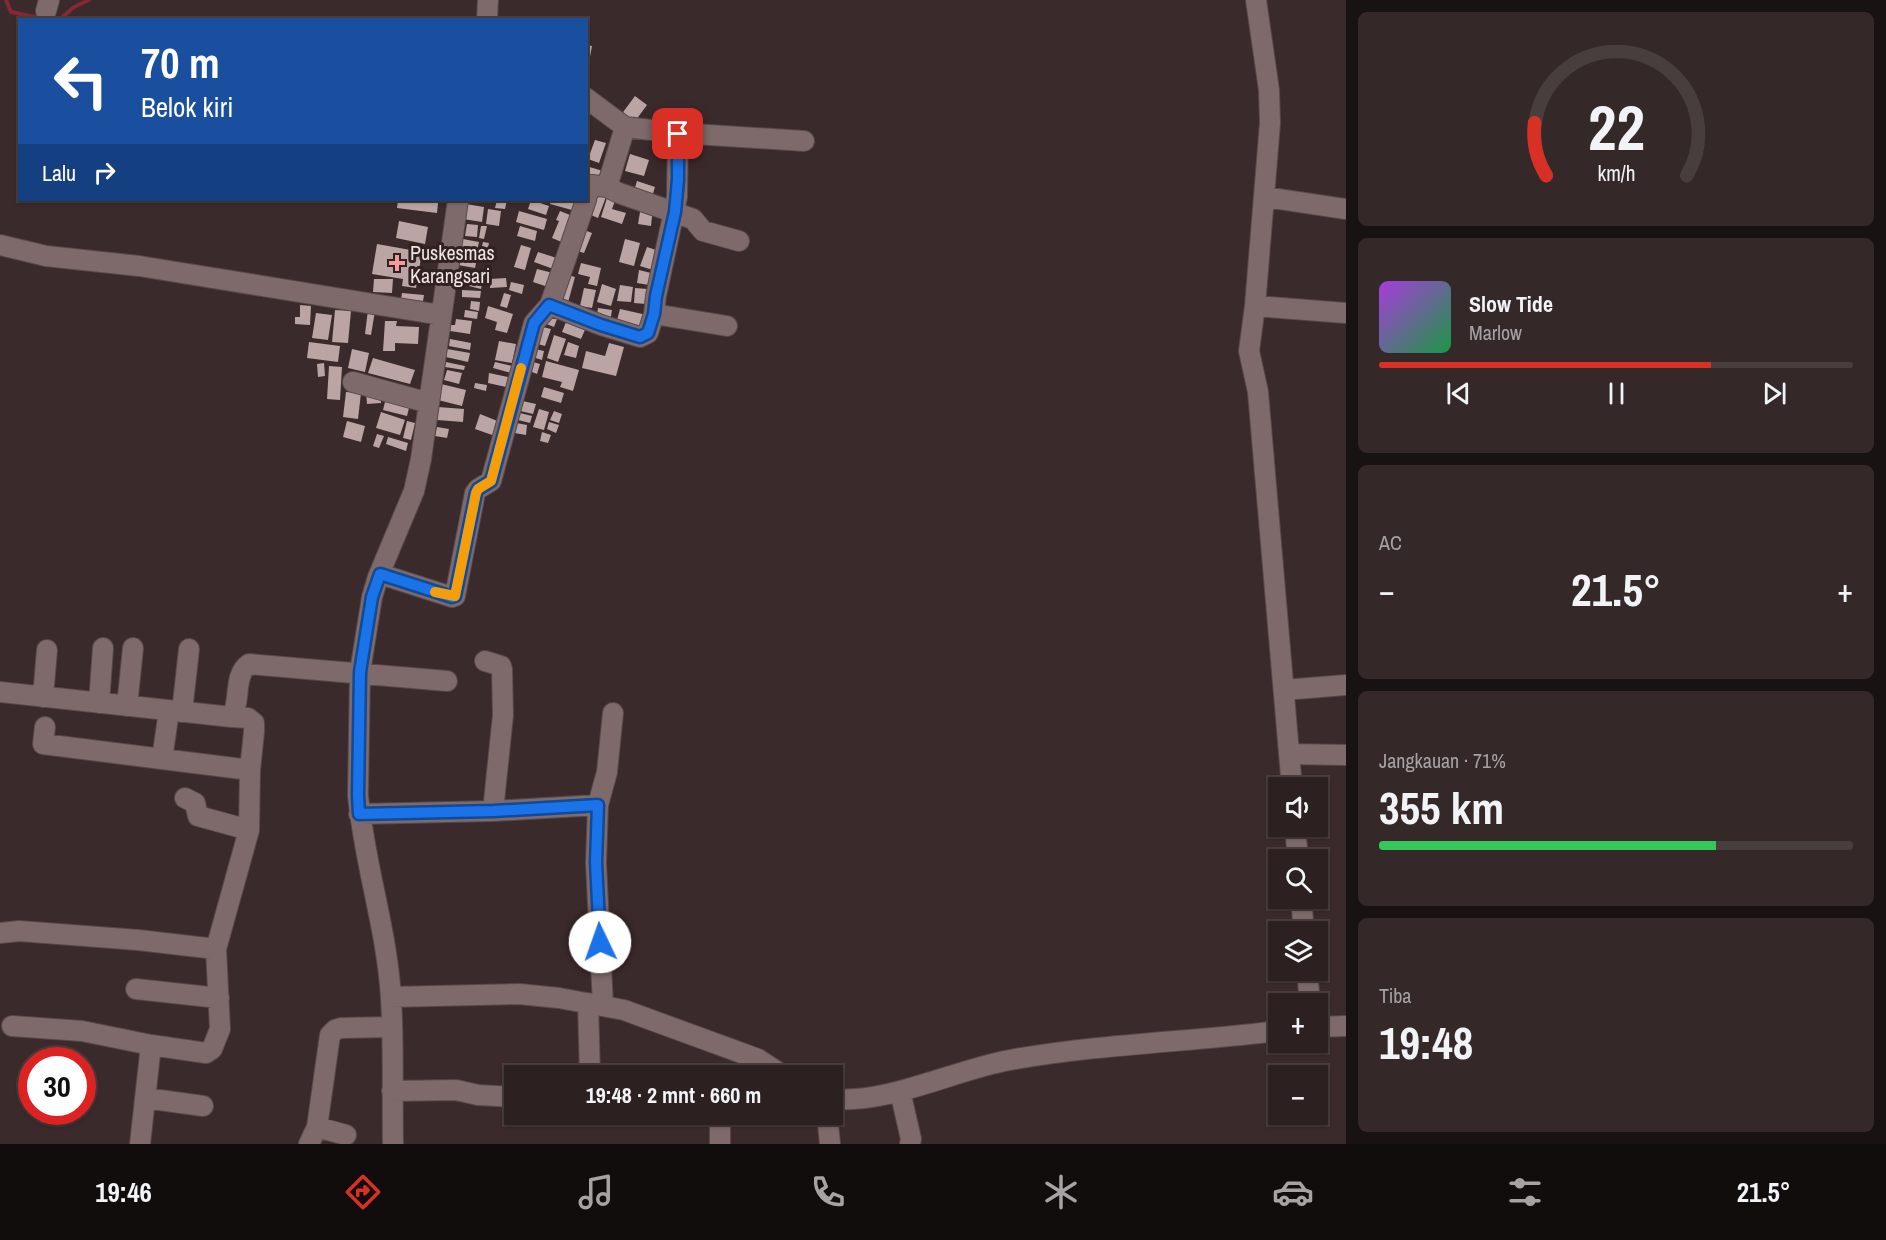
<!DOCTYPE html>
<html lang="id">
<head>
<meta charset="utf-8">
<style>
  :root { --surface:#2c2020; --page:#342829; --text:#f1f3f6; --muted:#a6a3a5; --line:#483e3e; --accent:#d93025 }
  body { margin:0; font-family:"Archivo Narrow",sans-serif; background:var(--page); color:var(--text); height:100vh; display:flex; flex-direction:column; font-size:22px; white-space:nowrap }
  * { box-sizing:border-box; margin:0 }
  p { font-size:20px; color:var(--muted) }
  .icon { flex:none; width:33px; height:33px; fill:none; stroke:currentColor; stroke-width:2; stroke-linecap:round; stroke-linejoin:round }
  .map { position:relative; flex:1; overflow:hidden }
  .side { display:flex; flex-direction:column; gap:12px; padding:12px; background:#181212; width:540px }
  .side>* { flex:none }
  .top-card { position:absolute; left:18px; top:18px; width:570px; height:183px; border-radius:0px; box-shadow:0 2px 4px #0004,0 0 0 2px var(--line); background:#1a4fa0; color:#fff; overflow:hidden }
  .tools { position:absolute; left:1268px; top:777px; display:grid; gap:12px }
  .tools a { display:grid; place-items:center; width:60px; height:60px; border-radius:0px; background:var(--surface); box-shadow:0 2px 4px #0004,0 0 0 2px var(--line); font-size:30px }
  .speed { position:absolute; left:18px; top:1047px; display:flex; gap:12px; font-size:30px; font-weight:700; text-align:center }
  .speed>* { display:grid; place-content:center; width:78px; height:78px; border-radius:50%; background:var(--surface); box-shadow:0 2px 4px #0004,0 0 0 2px var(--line); line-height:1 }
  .speed .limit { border:9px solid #d22; background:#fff; color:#111 }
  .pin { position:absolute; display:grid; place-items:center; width:51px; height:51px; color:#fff; margin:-26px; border-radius:12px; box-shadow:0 3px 9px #0006 }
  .me { position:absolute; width:66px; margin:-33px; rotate:357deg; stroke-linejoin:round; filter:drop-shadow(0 0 4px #0008) }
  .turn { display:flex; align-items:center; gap:21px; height:126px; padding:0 24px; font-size:27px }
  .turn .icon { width:78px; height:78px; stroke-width:2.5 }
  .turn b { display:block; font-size:42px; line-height:51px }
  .then { display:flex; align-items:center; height:57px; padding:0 24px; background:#0003; gap:12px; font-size:22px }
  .big { font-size:45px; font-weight:700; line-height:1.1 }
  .side .widget { flex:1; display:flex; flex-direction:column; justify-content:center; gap:9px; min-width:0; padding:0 21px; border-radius:9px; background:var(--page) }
  .side .dial { align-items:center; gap:0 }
  .dial svg { height:156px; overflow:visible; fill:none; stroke:var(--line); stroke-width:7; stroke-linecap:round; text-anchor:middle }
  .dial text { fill:var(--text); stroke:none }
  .song { display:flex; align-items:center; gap:18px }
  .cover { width:72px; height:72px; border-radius:9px; background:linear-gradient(135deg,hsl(280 70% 55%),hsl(140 70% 35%)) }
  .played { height:6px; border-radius:3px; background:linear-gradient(90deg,var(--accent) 70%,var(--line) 70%) }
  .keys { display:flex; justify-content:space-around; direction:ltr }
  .heat { display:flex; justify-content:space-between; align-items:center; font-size:33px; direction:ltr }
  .charge { height:9px; border-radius:4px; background:linear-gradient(90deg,#34c759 71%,var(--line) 0) }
  .trip { position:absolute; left:504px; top:1065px; width:339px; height:60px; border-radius:0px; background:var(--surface); box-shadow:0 2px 4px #0004,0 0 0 2px var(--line); font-weight:700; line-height:60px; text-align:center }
  .menu { display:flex; height:96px; justify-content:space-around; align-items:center; background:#120d0d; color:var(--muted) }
  .menu .icon { width:42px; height:42px }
  .menu .on { color:var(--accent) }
  .menu b { font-size:27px; color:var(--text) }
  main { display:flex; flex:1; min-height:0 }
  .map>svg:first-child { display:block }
</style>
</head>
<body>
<main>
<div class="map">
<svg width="1346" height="1144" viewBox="0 0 1346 1144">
  <rect width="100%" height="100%" fill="#3b2a2b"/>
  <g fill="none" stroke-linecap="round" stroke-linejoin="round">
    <path stroke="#852835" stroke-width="4" d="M6 0 11 12 44 19
      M59 20 74 7 89 0"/>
  </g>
  <path fill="#baa4a4" d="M586 45 592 46 588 68H586Z
    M635 96 647 105 630 128 618 119Z
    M595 140 606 143 599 163 588 159Z
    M630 154 649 160 644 176 625 171Z
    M586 166 603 171 600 180 586 175Z
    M637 181 655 187 651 200 633 194Z
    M592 192 606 197 598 218 584 212Z
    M607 198 615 201 612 209 626 213 622 224 601 217Z
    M398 200 438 203 437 213 397 208Z
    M497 200H507L505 209 495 208Z
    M531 200 549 206 546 215 528 209Z
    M551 200H575L572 210 550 204Z
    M466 204 484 207 482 222 463 219Z
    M641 206 653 208 651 226 638 224Z
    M488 209 501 211 499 226 486 224Z
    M519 211 547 219 544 230 516 222Z
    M560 211 575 217 564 243 552 238 559 221 556 220Z
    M399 221 428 227 425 244 396 238Z
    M467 224 478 225 477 237 465 236Z
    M481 226H487L484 239 479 238Z
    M520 226 537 231 535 241 517 236Z
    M579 228 592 233 584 253 571 249Z
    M463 239 479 242 477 251 461 247Z
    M625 239 640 243 634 266 619 262Z
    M483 242 489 243 486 256 480 254Z
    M377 244 422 252 416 288 402 286 403 279 372 274Z
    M521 245 531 248 525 270 514 267Z
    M647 247 659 251 653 270 640 266Z
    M538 252 560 259 556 270 534 262Z
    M460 254 477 258 475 268 458 265Z
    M581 263 601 268 597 286 588 284 590 277 578 274Z
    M537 269 553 273 548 287 533 282Z
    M639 270 651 273 649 285 637 283Z
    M459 271 483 277 481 289 457 283Z
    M564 274 575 277 567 306 556 302Z
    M506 278 507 287 490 288V279Z
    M374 279H393L392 293 373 292Z
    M511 282 524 285 522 294 509 290Z
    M602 284 616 289 611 306 597 302Z
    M620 285 633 287 631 302 617 301Z
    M584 288 596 290 592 308 580 306Z
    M635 288 647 289 646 304 634 303Z
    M462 290 481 291 480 298 462 297Z
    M402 293 424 295 423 301 401 299Z
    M504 293 511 295 507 308 500 306Z
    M471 301 480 302 479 311 470 309Z
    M300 305 311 306 310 325 295 324V317H300Z
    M488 306 513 314 507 333 495 330 497 322 485 318Z
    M598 308 612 310 610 323 596 321Z
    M620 309 647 315 642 331 616 324Z
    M335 310 351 311 348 343 332 342Z
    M368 310 375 311 371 335 365 334Z
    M465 310 478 312 477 319 464 317Z
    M560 311 554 327 544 323Z
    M316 313 332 315 328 340 312 338Z
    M568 317 587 325 581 339 562 332Z
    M456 319 472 321 470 334 450 331 451 325H455Z
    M385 321H397L396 326 419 327 418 344 395 343V351H383Z
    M539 326 551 329 545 346 534 343Z
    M554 335 566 339 558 362 547 358Z
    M450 339 471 343 470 350 449 346Z
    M499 341 516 344 512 363 495 360Z
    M309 342 340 346 338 362 307 358Z
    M568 342 579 346 576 358 564 355Z
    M609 343 624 347 616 376 582 368 586 351 605 356Z
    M531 348 544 351 542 360 529 356Z
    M352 349 369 353 365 372 348 368Z
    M447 349 470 353 468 362 446 357Z
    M373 358 415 370 410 384 368 373Z
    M530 361 540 364 537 374 527 370Z
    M546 361 579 370 573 391 560 387 562 382 542 377Z
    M446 362 465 366 464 370 445 367Z
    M495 362 512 366 511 373 493 368Z
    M324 363 325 376 318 377 317 364Z
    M329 366 342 367 340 400 327 399Z
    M447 370 462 373 459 384 444 380Z
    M489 373 508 377 506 387 488 383Z
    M475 383 487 385 486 391 474 388Z
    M441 384 466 390 462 406 438 400Z
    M544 387 564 393 561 403 541 397Z
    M380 390 381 403 367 404 366 392Z
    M346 392 361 393 358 419 343 417Z
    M387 394 411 400 407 416 383 410Z
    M518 400 536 404 533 414 516 410Z
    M438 407 464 409 463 422 437 420Z
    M539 409 549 412 544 430 533 427Z
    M554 411 562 414 559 423 550 420Z
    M381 412 405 420 400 435 376 428Z
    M516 412 532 416 530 423 514 419Z
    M480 414 500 422 495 436 475 429Z
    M347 421 365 426 361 442 343 437Z
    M407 421 415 423 411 440 403 438Z
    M511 422 527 425 526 435 509 432Z
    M549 422 559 425 556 433 547 429Z
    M437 427 449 429 447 438 435 436Z
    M542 432 551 435 548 443 540 441Z
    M377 434 384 436 379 448 373 446Z
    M388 437 408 443 406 451 386 444Z"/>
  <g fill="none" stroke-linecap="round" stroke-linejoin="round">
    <g stroke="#584949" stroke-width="22">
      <path id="minor" d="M1256 0 1269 90 1270 123 1255 306 1249 351 1258 392 1292 788
        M46 11 49 0
        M487 20 488 0
        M586 98 625 127 678 133 804 141
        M607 187 619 193 693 219 703 231 739 241
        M586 197 592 185 607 187 625 127
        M1265 197 1346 209
        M0 245 46 256 139 266 441 315
        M550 305 601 325 640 337 648 333 654 314 656 296 677 197 678 133
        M1255 306 1346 313
        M654 314 727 326
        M353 382 429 403
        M380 574 452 597 455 596 475 493 478 489 491 481 534 323 550 305 586 200
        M485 661 501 666 502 670 503 715 493 811
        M1284 690 1346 685
        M0 692 232 717C241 701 233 675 249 664L447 681
        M43 697 47 650
        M99 703 103 648
        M127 706 133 648
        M182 712 189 649
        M45 727 43 744 162 759 169 711
        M1289 754 1346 755
        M162 759 250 770 254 732V723L248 718 232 717
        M185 798 195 803 198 816 249 830
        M359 814 493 811 598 805
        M1295 826 1298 860
        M1301 898 1304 932
        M0 933 19 931 138 940 216 949
        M1307 970 1310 1004
        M136 989 219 998
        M391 997 519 994 559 998 624 1010 758 1059 784 1076
        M588 1003 590 1076
        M603 1006 596 863 598 805 607 772 613 713
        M12 1026 82 1031 151 1045 206 1053 212 1049 220 1029 216 949 249 830 250 770
        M1317 1027 1346 1026
        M392 1091 456 1090 478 1095 514 1097
        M900 1091 911 1139 910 1144
        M145 1098 203 1106
        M832 1099C889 1104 954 1070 1010 1060 1098 1044 1189 1042 1278 1031
        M714 1114 720 1119V1144
        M827 1114 830 1144
        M317 1127 346 1135
        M140 1144 151 1045
        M309 1144 317 1127 330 1035 335 1030 341 1028 392 1027
        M393 1144C392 1096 394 1046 391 998 387 929 364 863 358 795L360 672 372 597 378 577 414 491 421 459 458 200"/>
    </g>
    <use href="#minor" stroke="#7e6a6b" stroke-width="20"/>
  </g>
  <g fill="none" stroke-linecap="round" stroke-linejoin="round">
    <g stroke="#114b97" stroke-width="15">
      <path id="route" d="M600 942 596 862 598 805 493 811 359 814 358 795 360 672 372 597 380 574 452 597 455 596 476 493 478 489 491 481 534 323 549 305 601 325 640 337 648 333 654 314 656 296 675 212 678 180V134"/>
    </g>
    <use href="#route" stroke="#1a73e8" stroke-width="10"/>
    <path stroke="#f59e0b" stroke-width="10" d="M435 592 455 596 476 493 478 489 491 481 521 368"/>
  </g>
  <path fill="#f49a9f" stroke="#312121" stroke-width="2" d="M394 254h6v6h6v6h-6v6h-6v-6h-6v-6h6z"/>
  <g text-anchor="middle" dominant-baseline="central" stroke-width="6" stroke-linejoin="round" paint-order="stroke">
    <g font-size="20" fill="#f0e4e4" stroke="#312121" text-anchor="start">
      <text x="410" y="252">Puskesmas<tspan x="410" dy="23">Karangsari</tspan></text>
    </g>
  </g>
</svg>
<div class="tools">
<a><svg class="icon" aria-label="sound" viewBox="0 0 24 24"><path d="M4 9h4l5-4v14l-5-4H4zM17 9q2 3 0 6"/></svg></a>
<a><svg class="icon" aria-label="search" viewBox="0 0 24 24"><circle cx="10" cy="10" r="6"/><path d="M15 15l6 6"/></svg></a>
<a><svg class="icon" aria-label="layers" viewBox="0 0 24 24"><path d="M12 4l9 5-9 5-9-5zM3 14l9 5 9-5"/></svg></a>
<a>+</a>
<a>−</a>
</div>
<div class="speed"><div class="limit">30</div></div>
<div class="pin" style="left:678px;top:134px;background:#d93025"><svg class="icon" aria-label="arrive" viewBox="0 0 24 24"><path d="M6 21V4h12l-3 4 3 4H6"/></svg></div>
<svg class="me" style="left:600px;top:942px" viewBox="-20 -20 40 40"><circle r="19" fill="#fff"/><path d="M0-13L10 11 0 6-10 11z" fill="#1a73e8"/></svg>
<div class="trip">19:48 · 2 mnt · 660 m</div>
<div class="top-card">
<div class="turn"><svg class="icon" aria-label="left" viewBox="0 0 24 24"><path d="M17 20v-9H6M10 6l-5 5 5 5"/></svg><div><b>70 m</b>Belok kiri</div></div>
<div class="then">Lalu<svg class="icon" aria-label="right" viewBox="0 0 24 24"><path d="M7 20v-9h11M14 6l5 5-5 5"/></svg></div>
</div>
</div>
<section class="side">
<div class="widget dial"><svg viewBox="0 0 100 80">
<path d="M14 69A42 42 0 1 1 86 69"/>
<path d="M14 69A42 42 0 0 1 8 42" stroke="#d93025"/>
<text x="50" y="56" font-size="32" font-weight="700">22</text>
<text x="50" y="72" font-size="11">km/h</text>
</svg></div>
<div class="widget">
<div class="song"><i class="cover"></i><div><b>Slow Tide</b><p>Marlow</p></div></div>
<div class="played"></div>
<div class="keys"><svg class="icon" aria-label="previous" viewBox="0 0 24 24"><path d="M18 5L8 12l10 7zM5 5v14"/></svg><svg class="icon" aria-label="pause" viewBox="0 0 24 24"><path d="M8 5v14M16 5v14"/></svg><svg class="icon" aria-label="next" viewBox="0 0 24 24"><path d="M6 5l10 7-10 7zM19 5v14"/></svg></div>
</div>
<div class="widget"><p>AC</p>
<div class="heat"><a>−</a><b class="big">21.5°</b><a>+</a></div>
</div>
<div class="widget"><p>Jangkauan · 71%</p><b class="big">355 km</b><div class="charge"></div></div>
<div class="widget"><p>Tiba</p><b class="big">19:48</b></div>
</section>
</main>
<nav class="menu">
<b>19:46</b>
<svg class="icon on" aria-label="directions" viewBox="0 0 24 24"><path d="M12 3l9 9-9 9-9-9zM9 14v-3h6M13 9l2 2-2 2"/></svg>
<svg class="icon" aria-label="music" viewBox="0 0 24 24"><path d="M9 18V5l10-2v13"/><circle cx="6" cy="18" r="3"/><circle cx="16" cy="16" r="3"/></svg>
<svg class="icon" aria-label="phone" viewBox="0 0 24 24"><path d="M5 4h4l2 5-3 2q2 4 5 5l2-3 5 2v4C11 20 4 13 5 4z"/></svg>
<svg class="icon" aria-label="climate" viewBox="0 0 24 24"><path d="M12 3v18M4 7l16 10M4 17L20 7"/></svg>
<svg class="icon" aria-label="car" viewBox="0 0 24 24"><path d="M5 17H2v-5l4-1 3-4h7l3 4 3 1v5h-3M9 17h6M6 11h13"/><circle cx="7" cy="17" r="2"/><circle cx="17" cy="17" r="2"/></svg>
<svg class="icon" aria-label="filters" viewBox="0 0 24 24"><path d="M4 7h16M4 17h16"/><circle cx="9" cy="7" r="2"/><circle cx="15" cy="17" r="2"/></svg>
<b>21.5°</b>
</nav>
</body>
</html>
